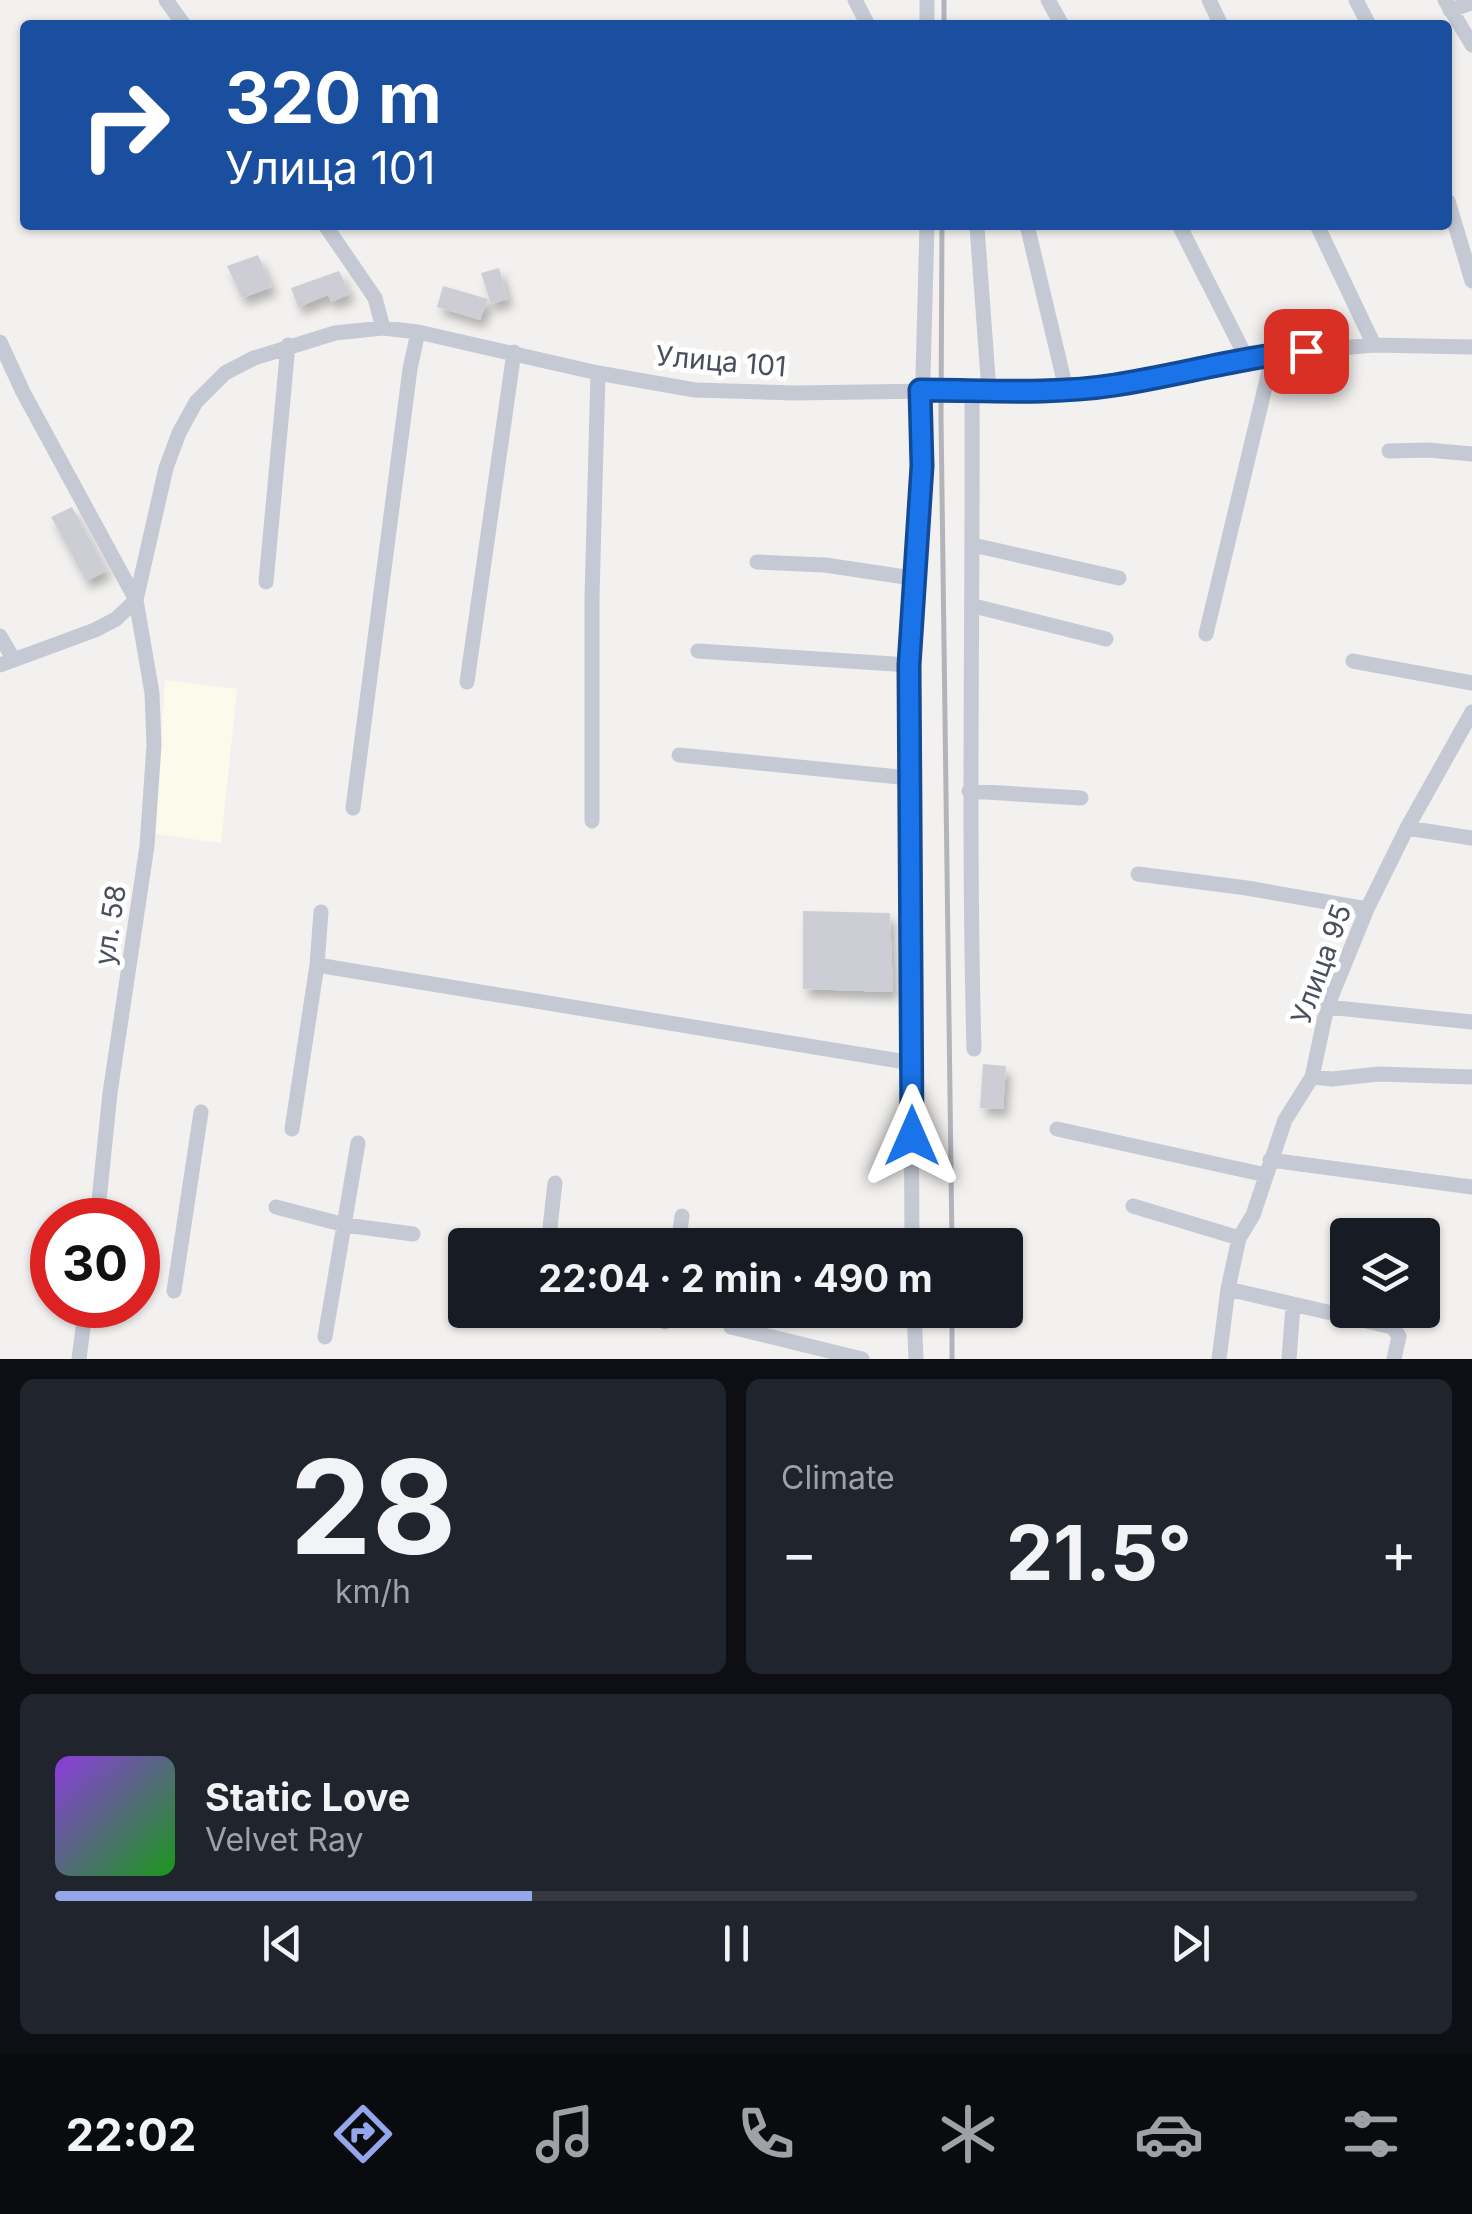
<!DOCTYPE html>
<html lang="en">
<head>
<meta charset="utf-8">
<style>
  :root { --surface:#171b24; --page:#20242c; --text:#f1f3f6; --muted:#9ea1a6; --line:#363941; --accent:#94a7ea }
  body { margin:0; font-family:Inter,sans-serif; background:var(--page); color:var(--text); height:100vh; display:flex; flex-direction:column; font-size:38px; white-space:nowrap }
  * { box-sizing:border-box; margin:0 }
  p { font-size:32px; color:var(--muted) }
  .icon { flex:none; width:55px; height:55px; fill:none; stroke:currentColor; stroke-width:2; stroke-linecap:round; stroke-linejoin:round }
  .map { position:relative; height:1359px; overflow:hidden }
  .details { display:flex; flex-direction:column; gap:20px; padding:20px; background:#0d0f14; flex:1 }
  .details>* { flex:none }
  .guide { position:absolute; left:20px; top:20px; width:1432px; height:210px; border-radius:10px; box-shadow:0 2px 8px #0004; background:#1a4fa0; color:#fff; overflow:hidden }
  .tools { position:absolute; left:1330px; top:1218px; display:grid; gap:20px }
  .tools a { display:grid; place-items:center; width:110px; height:110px; border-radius:10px; background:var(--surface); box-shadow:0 2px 8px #0004; font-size:50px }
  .speed { position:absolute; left:30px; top:1198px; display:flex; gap:20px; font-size:50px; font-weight:700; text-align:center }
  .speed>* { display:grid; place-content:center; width:130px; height:130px; border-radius:50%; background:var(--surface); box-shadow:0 2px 8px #0004; line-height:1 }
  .speed .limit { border:15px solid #d22; background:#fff; color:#111 }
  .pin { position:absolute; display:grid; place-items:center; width:85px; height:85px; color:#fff; margin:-42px; border-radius:20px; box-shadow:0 5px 15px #0006 }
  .me { position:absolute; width:110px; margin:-55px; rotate:0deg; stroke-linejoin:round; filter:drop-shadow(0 0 8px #0008) }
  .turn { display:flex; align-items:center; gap:35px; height:210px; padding:0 40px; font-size:45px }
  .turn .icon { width:130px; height:130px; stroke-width:2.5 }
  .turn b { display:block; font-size:70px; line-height:85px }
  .big { font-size:75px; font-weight:700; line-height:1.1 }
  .details .tile { flex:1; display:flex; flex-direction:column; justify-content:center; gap:15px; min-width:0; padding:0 35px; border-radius:15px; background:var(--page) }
  .details .dial { align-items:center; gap:0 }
  .dial b { font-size:130px; line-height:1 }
  .song { display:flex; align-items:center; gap:30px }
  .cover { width:120px; height:120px; border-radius:15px; background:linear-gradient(135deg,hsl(270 70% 55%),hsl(120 70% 35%)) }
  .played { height:10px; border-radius:5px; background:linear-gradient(90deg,var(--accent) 35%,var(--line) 35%) }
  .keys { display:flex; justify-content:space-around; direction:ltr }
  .heat { display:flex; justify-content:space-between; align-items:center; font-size:55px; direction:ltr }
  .details .tiles { flex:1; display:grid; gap:20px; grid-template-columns:1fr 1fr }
  .tile:last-child { grid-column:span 2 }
  .trip { position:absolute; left:448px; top:1228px; width:575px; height:100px; border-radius:10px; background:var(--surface); box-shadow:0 2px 8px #0004; font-weight:700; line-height:100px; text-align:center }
  .dock { display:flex; height:160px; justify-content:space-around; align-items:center; background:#090b0e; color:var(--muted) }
  .dock .icon { width:70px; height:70px }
  .dock .current { color:var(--accent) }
  .dock b { font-size:45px; color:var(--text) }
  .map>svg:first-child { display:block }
</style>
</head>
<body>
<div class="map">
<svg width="1472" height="1359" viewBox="0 0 1472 1359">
  <defs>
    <filter id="shadow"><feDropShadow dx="5" dy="8" stdDeviation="5" flood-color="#0004"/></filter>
  </defs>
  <rect width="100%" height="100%" fill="#f2f1f0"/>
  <path fill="#fbfaeb" d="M165 680 237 689 221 843 155 834Z"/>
  <path fill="#cdced5" filter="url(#shadow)" d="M258 255 272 287 242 298 227 266Z
    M499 268 508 299 491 304 481 273Z
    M339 271 350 294 331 302 328 295 298 307 291 288Z
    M443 286 488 299 480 320 437 307Z
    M72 507 107 571 86 581 51 517Z
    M803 911 890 913 893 992 803 989Z
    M983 1064 1006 1066 1003 1109 980 1108Z"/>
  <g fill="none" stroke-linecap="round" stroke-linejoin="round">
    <path stroke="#c5c9d4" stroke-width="15" d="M166 0 184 25
      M855 0 868 25
      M927 0V25
      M1048 0 1062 25
      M1209 0 1221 25
      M1356 0 1369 25
      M1445 0 1472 45
      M1450 10 1472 3
      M1448 201 1472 281
      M325 225 375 298 383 328
      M1027 225 1066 389
      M1179 225 1246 357
      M1317 225 1374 345
      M977 227 989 391
      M0 342 23 392 136 600 152 693 154 745 147 846 110 1093 97 1220
      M972 391C973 610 968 829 974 1049
      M1389 451 1428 450 1472 454
      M973 545 1119 578
      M757 562 825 565 912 578
      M266 582 288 345
      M974 606 1106 639
      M1206 634 1273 354
      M0 636 14 660
      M698 651 909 665
      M1353 661 1472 683
      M0 665 95 630 116 619 136 600 166 468 179 433 196 402 225 373 254 358 335 333 383 328 418 332 598 373 695 390 794 393 1066 389 1114 385 1273 354 1374 345 1472 347
      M467 682 514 352
      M679 755 909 778
      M969 791 1081 798
      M353 808 410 369 418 332
      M592 821V597L598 373
      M1407 828 1472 838
      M1138 874 1247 888 1367 909
      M317 965 912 1063
      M1327 1007 1472 1022
      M1312 1077 1332 1079 1379 1074 1472 1077
      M292 1129 317 965 321 912
      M1057 1129 1266 1175
      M1270 1160 1472 1187
      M1133 1206 1239 1238
      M276 1207 345 1225 413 1234
      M548 1245 555 1183
      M678 1245 682 1216
      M912 1245 909 665 912 578 919 526 927 225
      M1228 1289 1392 1327 1399 1336 1394 1359
      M174 1291 201 1112
      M914 1310 916 1359
      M665 1322 667 1310
      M731 1327 862 1359
      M325 1337 358 1143
      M79 1359 86 1305
      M1219 1359 1228 1289 1239 1238 1253 1215 1285 1120 1312 1077 1327 1007 1367 909 1407 828 1472 712
      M1289 1359 1293 1306"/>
    <path stroke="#b3b4ba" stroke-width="5" d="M944 25V0
      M942 225 941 417 952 1245
      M952 1310V1359"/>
  </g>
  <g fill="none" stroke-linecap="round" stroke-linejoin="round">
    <g stroke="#114b97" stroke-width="25">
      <path id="route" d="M912 1136 909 665 922 466 920 390C985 390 1051 395 1115 385 1179 375 1241 357 1306 351"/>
    </g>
    <use href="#route" stroke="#1a73e8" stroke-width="18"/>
  </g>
  <g text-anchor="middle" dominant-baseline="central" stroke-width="10" stroke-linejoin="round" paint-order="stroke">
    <g font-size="28" fill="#494f5d" stroke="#fff">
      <text transform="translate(721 361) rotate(5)">Улица 101</text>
      <text transform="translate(110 925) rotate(-81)">ул. 58</text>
      <text transform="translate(1321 964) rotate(-70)">Улица 95</text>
    </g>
  </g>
</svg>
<div class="tools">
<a><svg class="icon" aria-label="layers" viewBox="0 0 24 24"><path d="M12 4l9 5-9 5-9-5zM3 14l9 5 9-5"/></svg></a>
</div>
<div class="speed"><div class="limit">30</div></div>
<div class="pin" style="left:1306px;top:351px;background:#d93025"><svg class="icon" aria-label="arrive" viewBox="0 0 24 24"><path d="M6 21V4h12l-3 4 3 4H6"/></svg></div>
<svg class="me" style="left:912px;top:1136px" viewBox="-20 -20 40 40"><path d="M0-17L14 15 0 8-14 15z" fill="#1a73e8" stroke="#fff" stroke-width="4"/></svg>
<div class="trip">22:04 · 2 min · 490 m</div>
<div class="guide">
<div class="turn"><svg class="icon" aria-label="right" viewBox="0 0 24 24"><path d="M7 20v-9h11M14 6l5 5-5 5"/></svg><div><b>320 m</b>Улица 101</div></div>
</div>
</div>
<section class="details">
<div class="tiles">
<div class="tile dial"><b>28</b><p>km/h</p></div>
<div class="tile"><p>Climate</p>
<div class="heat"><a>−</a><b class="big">21.5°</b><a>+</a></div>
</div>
<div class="tile">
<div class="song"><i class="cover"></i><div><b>Static Love</b><p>Velvet Ray</p></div></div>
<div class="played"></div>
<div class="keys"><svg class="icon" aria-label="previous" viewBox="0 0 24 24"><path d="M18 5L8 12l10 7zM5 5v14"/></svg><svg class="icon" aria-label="pause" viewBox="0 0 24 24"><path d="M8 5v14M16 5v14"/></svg><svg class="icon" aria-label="next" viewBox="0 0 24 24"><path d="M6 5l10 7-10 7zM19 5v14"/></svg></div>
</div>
</div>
</section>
<nav class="dock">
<b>22:02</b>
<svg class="icon current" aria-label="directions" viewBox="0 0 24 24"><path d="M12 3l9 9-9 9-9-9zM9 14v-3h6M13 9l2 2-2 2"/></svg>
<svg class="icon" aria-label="music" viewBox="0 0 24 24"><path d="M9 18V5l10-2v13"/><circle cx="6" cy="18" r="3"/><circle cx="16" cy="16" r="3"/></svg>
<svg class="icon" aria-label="phone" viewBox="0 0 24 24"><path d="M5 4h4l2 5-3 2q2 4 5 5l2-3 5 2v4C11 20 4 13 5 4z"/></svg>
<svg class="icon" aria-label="climate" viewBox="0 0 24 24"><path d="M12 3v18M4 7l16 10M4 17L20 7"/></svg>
<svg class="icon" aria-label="car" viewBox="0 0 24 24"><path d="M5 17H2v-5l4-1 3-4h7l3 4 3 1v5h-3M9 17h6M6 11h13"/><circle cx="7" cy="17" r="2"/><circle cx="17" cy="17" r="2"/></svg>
<svg class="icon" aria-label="filters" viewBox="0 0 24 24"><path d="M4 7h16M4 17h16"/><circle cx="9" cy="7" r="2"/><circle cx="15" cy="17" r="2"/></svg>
</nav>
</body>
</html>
